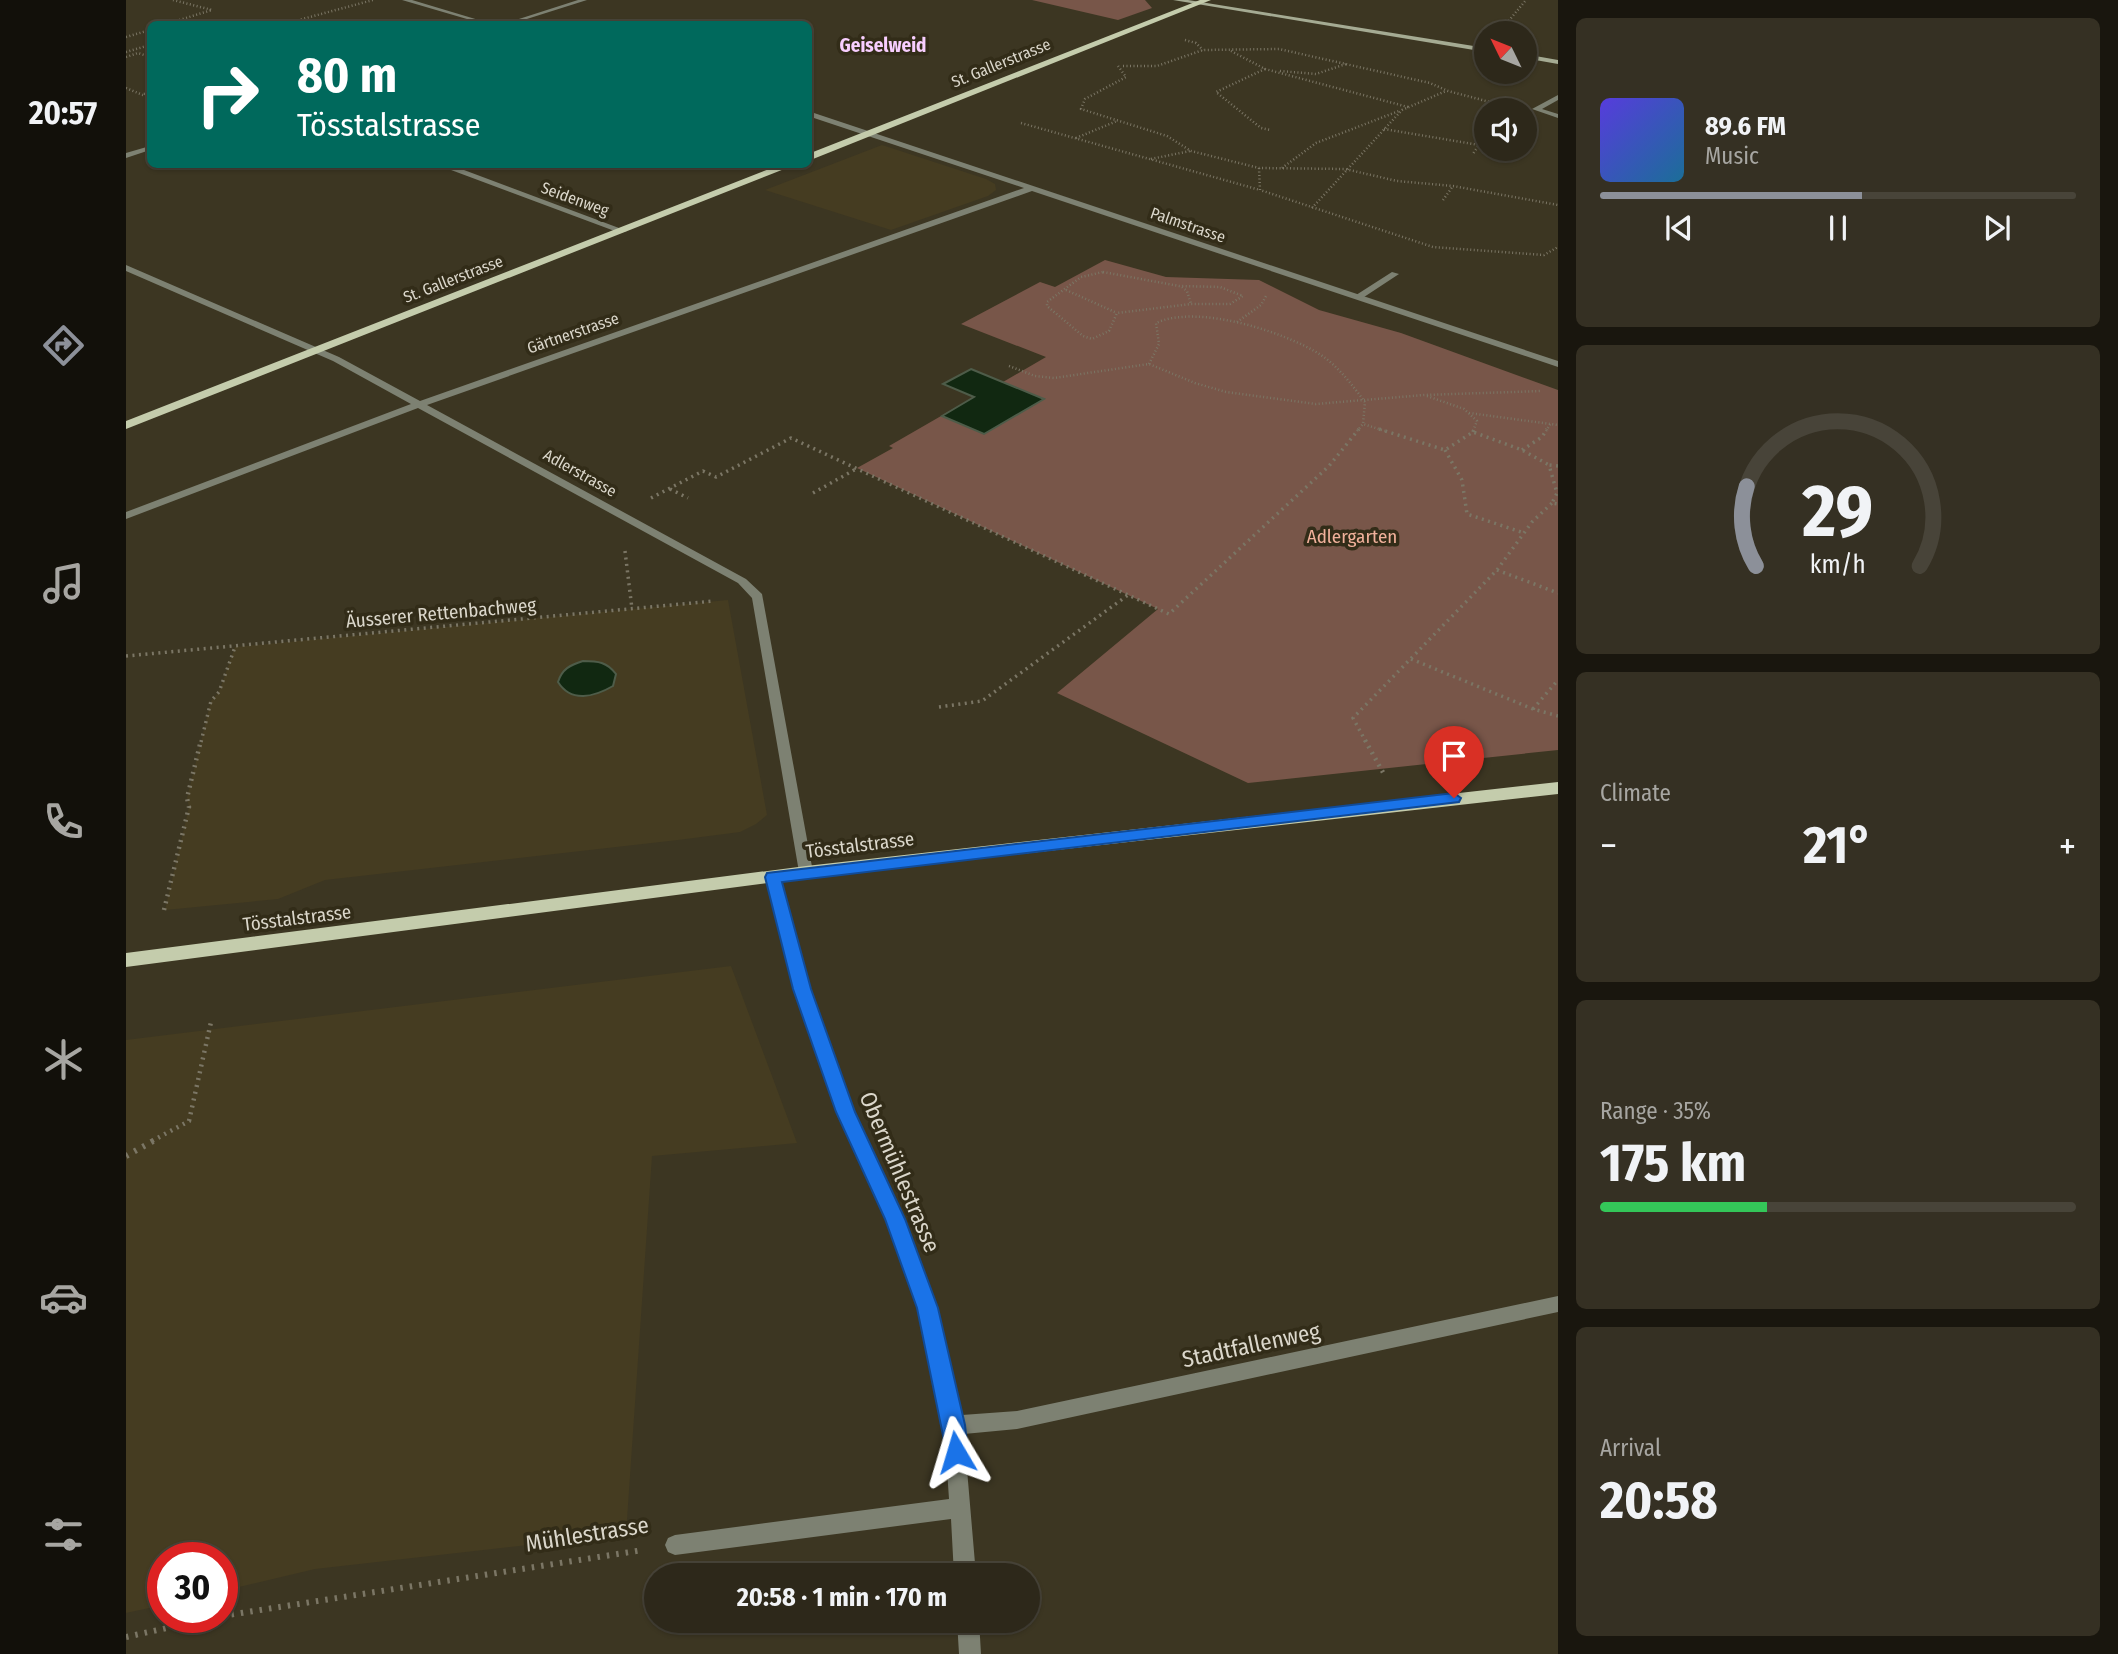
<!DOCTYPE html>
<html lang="en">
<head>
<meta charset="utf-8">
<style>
  :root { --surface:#2d281a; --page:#353023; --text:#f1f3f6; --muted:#a7a6a2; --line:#484439; --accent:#8c9099 }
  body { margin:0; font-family:"Fira Sans Condensed",sans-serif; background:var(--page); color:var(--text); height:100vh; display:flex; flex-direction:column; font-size:26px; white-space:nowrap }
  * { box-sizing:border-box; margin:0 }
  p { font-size:23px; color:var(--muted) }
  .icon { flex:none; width:38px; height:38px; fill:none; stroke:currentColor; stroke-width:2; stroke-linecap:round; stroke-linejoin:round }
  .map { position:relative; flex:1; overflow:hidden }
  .sheet { display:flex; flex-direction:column; gap:18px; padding:18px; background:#19160e; width:560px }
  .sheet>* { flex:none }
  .hud { position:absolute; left:21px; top:21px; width:665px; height:147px; border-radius:10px; box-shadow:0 2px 5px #0004,0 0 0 2px var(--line); background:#00695c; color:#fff; overflow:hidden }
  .needle { width:46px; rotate:313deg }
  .tools { position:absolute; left:1348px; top:21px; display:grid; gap:14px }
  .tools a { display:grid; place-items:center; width:63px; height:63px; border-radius:50%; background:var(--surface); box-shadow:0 2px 5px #0004,0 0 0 2px var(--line); font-size:35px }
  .speed { position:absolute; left:21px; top:1542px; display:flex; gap:14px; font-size:35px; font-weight:700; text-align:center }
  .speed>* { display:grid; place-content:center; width:91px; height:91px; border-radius:50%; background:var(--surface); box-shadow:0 2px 5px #0004,0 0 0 2px var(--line); line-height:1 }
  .speed .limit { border:10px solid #d22; background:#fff; color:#111 }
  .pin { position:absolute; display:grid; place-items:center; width:60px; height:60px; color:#fff; margin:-72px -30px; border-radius:50% 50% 50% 0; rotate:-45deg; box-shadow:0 0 7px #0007 }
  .pin .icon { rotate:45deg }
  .me { position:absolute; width:77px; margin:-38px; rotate:353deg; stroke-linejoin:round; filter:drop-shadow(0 0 5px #0008) }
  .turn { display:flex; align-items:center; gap:24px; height:147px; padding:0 35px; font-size:32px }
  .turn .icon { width:91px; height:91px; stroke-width:2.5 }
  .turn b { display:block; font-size:49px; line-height:60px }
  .big { font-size:52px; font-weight:700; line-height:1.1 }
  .sheet .tile { flex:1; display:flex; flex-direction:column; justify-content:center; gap:10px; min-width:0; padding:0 24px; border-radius:10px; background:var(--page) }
  .sheet .dial { align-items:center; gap:0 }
  .dial svg { height:182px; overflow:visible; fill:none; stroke:var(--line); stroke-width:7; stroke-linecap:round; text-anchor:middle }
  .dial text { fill:var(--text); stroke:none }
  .song { display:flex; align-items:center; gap:21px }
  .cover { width:84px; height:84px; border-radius:10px; background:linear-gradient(135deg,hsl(250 70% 55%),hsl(200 70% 35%)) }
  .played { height:7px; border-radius:4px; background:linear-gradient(90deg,var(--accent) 55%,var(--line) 55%) }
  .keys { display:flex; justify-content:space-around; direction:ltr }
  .heat { display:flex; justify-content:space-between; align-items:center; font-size:38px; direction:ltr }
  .charge { height:10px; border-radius:5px; background:linear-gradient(90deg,#34c759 35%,var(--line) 0) }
  .trip { position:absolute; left:518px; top:1563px; width:396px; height:70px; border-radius:35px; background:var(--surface); box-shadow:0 2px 5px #0004,0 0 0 2px var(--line); font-weight:700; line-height:70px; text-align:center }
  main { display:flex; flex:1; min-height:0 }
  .dock { display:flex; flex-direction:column; width:126px; justify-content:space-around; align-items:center; background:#12100a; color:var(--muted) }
  .dock .icon { width:49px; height:49px }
  .dock .selected { color:var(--accent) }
  .dock b { font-size:32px; color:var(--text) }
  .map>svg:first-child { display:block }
</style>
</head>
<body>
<main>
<nav class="dock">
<b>20:57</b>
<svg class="icon selected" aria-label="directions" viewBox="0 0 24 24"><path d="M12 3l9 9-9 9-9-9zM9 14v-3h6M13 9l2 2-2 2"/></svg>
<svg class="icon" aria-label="music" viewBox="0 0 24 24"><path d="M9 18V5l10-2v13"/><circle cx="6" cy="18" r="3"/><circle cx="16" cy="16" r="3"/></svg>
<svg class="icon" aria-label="phone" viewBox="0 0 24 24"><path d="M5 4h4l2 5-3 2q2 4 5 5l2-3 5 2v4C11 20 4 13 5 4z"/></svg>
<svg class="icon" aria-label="climate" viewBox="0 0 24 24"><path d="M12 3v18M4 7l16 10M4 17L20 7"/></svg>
<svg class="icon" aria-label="car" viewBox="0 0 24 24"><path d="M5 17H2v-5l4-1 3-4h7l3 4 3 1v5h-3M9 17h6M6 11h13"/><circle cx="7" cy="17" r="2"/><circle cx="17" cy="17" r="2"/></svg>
<svg class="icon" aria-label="filters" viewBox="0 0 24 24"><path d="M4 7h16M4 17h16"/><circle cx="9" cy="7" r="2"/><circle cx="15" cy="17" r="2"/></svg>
</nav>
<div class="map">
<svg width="1432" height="1654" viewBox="0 0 1432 1654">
  <rect width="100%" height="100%" fill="#3c3622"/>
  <path fill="#453c21" d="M756 145 860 179 869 184 870 190 862 196 765 230 639 190Z
    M602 600 641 815 630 824 614 832 552 840 199 880 152 899 39 910 63 807 61 798 85 701 93 692 109 647Z
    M605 966 671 1143 526 1156 500 1534 189 1569 96 1591V1558H37V1605L0 1613V1040Z"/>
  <path fill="#785649" d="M906 0H1019L1026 8 992 20Z
    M979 260 1040 277 1133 280 1193 310 1275 333 1432 390V750L1122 783 931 693 1032 609 731 468 767 448 763 446 848 397 818 384 845 369 877 382 920 357 835 324 914 282 929 287Z"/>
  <path fill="#112811" stroke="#4e5c49" stroke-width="2" d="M845 369 918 399 858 434 816 416 848 397 817 384Z
    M457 661C472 661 481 662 490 674L487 686C468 697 445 703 432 682 436 669 444 665 457 661Z"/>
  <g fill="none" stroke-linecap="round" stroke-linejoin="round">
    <path stroke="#7b7665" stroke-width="2.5" stroke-dasharray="1 2.5" stroke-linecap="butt" d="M40 24 86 10 47 0
      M158 24 247 0
      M1376 29 1400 0
      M0 37 24 30
      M1059 40 1070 43 1077 50
      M1105 51 1139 69 1090 92 1135 128 1144 130
      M0 52 24 45
      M0 57 12 53 18 55
      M992 66 1000 77 959 99 955 109 1041 136 1065 151 1133 168 1219 169 1271 181 1327 186 1432 205
      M997 66H1031L1077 50 1153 49 1304 83 1322 91 1383 107
      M1139 69 1282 107
      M1154 71 1190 74 1220 64
      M0 88 24 98
      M18 94 24 92
      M895 123 1134 190
      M1258 129 1353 145 1346 155
      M950 138 991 121
      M1025 159 1064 151
      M1133 168 1134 190 1307 247 1418 255 1432 247
      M1156 168 1190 143 1273 111
      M1317 200 1327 186
      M1186 208 1276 110 1320 91
      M977 272 1053 286 1094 287 1117 296 1104 304H1065L991 313 983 331 966 339 957 336 921 306V302L955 277Z
      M1056 287 1061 291 1065 304
      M940 290 991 313
      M1111 322 1135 305 1140 296
      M1023 364 1033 344 1030 323C1071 304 1157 331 1195 355 1213 367 1226 385 1239 402L1237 424 1259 431
      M883 366 909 376 928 378 1023 364 1069 383 1100 392 1190 404 1298 395 1416 391
      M1301 396 1338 409 1351 421 1347 431
      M1343 413 1432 425
      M1231 431 1237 424
      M1420 431 1425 423"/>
    <path stroke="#7b7665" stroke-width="3.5" stroke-dasharray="2 4.5" stroke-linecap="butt" d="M1253 429 1319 450 1347 432 1396 450 1423 465
      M1347 432 1348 429
      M1319 450 1336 480 1341 514 1398 533
      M1396 450 1416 437 1421 429
      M1432 466 1423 465 1431 493 1426 503 1432 504
      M544 489 562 498
      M687 493 730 469
      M525 498 577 471 590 477 665 438 1043 614 1203 466 1233 429
      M499 551 506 609
      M1371 570 1432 593
      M0 656 588 601
      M1285 659 1407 709 1432 716
      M813 707 856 701 1002 595
      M1407 709 1432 680
      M75 742 85 701 93 692 109 647
      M1240 742 1227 718 1371 570 1406 522 1426 503"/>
    <path stroke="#7b7665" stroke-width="4.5" stroke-dasharray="2 5" stroke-linecap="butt" d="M1239 740 1259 776
      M38 910 63 807 61 798 75 740
      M26 1141 63 1121 85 1022"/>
    <path stroke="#7b7665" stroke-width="6" stroke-dasharray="2.5 7" stroke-linecap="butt" d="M0 1156 29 1140
      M96 1616 517 1550
      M0 1637 91 1617"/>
    <path fill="#7d8172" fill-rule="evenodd" d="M309 164H322L501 231 494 233Z
      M1266 272 1273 274 1235 299 1227 297Z"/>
    <path fill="#7d8172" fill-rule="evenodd" d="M276 0H286L366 24H358Z
      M452 0H461L385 24H377Z
      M1432 95V100L1416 109 1432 114V118L1406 109Z
      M682 111 1432 361V367L906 191 301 405 620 579 636 594 687 872 680 877 673 872 626 598 612 583 292 408 0 519V512L285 404 207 361 0 271V265L213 357 294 401 898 188 682 116Z
      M24 146V150L0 158V153Z
      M647 872 654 877 684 989 727 1112 778 1218 811 1308 836 1415 891 1411 1432 1296V1312L891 1429 838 1434 850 1575H828L825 1519 549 1555 542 1552 539 1545 542 1538 549 1535 823 1499 818 1425 793 1308 760 1218 711 1112 668 989 640 877Z
      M831 1620H853L855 1654H833Z"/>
    <path fill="#a5ab93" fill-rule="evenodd" d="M1047 0H1062L1360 48V52Z
      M1398 54 1432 60V64L1398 58Z"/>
    <path fill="#c4ccac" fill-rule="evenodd" d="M1074 0H1085L682 161V154Z
      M656 164H671L0 429V421Z
      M1432 782V794L680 878 0 967V953L680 866Z"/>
  </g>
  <path fill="#1a73e8" stroke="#114b97" stroke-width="2" d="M1328 793 1335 798 1333 802 656 882 685 989 729 1112 779 1219 812 1308 839 1425 842 1452 838 1460 830 1463 822 1460 791 1308 759 1219 710 1112 667 989 639 877 641 873Z"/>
  <g text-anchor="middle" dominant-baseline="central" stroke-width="7" stroke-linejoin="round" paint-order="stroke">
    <g font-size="16" fill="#dbd7cb" stroke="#322c18">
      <text transform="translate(875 63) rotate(-22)">St. Gallerstrasse</text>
      <text transform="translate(449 199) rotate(20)">Seidenweg</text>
      <text transform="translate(1062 225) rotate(19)">Palmstrasse</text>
      <text transform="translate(327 279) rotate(-21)">St. Gallerstrasse</text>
      <text transform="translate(447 333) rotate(-19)">Gärtnerstrasse</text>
      <text transform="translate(454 473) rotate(29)">Adlerstrasse</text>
    </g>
    <g font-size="19" font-weight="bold" fill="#f8ceff" stroke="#322c18">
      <text x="757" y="45">Geiselweid</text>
    </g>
    <g font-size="19" fill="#f1b19b" stroke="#322c18">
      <text x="1226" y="536">Adlergarten</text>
    </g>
    <g font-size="19" fill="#dbd7cb" stroke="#322c18">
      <text transform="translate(315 613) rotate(-5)">Äusserer Rettenbachweg</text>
      <text transform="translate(734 845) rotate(-7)">Tösstalstrasse</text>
      <text transform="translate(171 918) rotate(-7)">Tösstalstrasse</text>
    </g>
    <g font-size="23" fill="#dbd7cb" stroke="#322c18">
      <text transform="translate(774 1172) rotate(67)">Obermühlestrasse</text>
      <text transform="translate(1125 1345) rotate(-12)">Stadtfallenweg</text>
      <text transform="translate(461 1534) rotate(-9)">Mühlestrasse</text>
    </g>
  </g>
</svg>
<div class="tools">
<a><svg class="needle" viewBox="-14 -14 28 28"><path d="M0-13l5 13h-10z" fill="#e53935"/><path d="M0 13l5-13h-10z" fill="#a7a6a2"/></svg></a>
<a><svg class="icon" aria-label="sound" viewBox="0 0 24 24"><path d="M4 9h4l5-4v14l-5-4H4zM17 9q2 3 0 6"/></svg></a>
</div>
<div class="speed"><div class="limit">30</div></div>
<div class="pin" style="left:1328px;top:798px;background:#d93025"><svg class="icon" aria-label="arrive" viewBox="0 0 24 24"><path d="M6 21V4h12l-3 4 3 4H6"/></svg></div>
<svg class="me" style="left:830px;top:1452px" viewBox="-20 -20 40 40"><path d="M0-17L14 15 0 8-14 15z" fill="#1a73e8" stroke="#fff" stroke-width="4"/></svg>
<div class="trip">20:58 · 1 min · 170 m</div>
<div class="hud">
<div class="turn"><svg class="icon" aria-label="right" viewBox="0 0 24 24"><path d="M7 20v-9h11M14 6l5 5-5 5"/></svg><div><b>80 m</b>Tösstalstrasse</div></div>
</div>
</div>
<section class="sheet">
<div class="tile">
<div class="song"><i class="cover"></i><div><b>89.6 FM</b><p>Music</p></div></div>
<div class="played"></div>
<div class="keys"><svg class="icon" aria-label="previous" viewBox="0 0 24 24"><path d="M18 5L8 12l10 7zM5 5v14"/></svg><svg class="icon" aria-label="pause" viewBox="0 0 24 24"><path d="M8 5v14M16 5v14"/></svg><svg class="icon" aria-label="next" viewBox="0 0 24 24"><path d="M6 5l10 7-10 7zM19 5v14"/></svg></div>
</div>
<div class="tile dial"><svg viewBox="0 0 100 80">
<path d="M14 69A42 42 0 1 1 86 69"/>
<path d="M14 69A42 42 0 0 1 10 34" stroke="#8c9099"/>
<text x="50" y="56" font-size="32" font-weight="700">29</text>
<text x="50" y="72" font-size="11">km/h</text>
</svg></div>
<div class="tile"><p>Climate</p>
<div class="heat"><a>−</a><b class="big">21°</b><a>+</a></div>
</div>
<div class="tile"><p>Range · 35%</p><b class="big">175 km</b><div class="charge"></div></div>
<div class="tile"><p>Arrival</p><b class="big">20:58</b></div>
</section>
</main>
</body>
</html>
